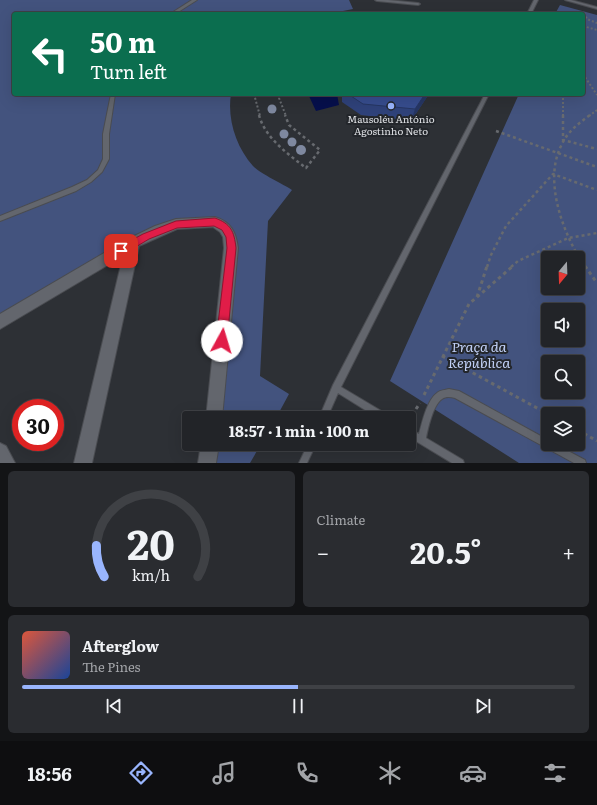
<!DOCTYPE html>
<html lang="en">
<head>
<meta charset="utf-8">
<style>
  :root { --surface:#222428; --page:#2a2c30; --text:#f1f3f6; --muted:#a2a4a8; --line:#3f4145; --accent:#99b5fd }
  body { margin:0; font-family:Literata,serif; background:var(--page); color:var(--text); height:100vh; display:flex; flex-direction:column; font-size:15px; white-space:nowrap }
  * { box-sizing:border-box; margin:0 }
  p { font-size:13px; color:var(--muted) }
  .icon { flex:none; width:22px; height:22px; fill:none; stroke:currentColor; stroke-width:2; stroke-linecap:round; stroke-linejoin:round }
  .map { position:relative; height:463px; overflow:hidden }
  .panel { display:flex; flex-direction:column; gap:8px; padding:8px; background:#131416; flex:1 }
  .panel>* { flex:none }
  .guide { position:absolute; left:12px; top:12px; width:573px; height:84px; border-radius:4px; box-shadow:0 4px 16px #0002,0 0 0 1px var(--line); background:#0b6e4f; color:#fff; overflow:hidden }
  .needle { width:26px; rotate:199deg }
  .fabs { position:absolute; left:541px; top:251px; display:grid; gap:8px }
  .fabs a { display:grid; place-items:center; width:44px; height:44px; border-radius:4px; background:var(--surface); box-shadow:0 4px 16px #0002,0 0 0 1px var(--line); font-size:20px }
  .speed { position:absolute; left:12px; top:399px; display:flex; gap:8px; font-size:20px; font-weight:700; text-align:center }
  .speed>* { display:grid; place-content:center; width:52px; height:52px; border-radius:50%; background:var(--surface); box-shadow:0 4px 16px #0002,0 0 0 1px var(--line); line-height:1 }
  .speed .limit { border:6px solid #d22; background:#fff; color:#111 }
  .pin { position:absolute; display:grid; place-items:center; width:34px; height:34px; color:#fff; margin:-17px; border-radius:8px; box-shadow:0 2px 6px #0006 }
  .me { position:absolute; width:44px; margin:-22px; rotate:6deg; stroke-linejoin:round; filter:drop-shadow(0 0 3px #0008) }
  .turn { display:flex; align-items:center; gap:14px; height:84px; padding:0 12px; font-size:18px }
  .turn .icon { width:52px; height:52px; stroke-width:2.5 }
  .turn b { display:block; font-size:28px; line-height:34px }
  .big { font-size:30px; font-weight:700; line-height:1.1 }
  .panel .tile { flex:1; display:flex; flex-direction:column; justify-content:center; gap:6px; min-width:0; padding:0 14px; border-radius:6px; background:var(--page) }
  .panel .dial { align-items:center; gap:0 }
  .dial svg { height:104px; overflow:visible; fill:none; stroke:var(--line); stroke-width:7; stroke-linecap:round; text-anchor:middle }
  .dial text { fill:var(--text); stroke:none }
  .song { display:flex; align-items:center; gap:12px }
  .cover { width:48px; height:48px; border-radius:6px; background:linear-gradient(135deg,hsl(10 70% 55%),hsl(220 70% 35%)) }
  .played { height:4px; border-radius:2px; background:linear-gradient(90deg,var(--accent) 50%,var(--line) 50%) }
  .keys { display:flex; justify-content:space-around; direction:ltr }
  .heat { display:flex; justify-content:space-between; align-items:center; font-size:22px; direction:ltr }
  .panel .tiles { flex:1; display:grid; gap:8px; grid-template-columns:1fr 1fr }
  .tile:last-child { grid-column:span 2 }
  .trip { position:absolute; left:182px; top:411px; width:234px; height:40px; border-radius:4px; background:var(--surface); box-shadow:0 4px 16px #0002,0 0 0 1px var(--line); font-weight:700; line-height:40px; text-align:center }
  .dock { display:flex; height:64px; justify-content:space-around; align-items:center; background:#0e0e10; color:var(--muted) }
  .dock .icon { width:28px; height:28px }
  .dock .selected { color:var(--accent) }
  .dock b { font-size:18px; color:var(--text) }
  .map>svg:first-child { display:block }
</style>
</head>
<body>
<div class="map">
<svg width="597" height="463" viewBox="0 0 597 463">
  <rect width="100%" height="100%" fill="#2d3035"/>
  <path fill="#43537e" fill-rule="evenodd" d="M0 0H349L353 9 328 14H14V94H231C227 119 236 147 253 166 259 173 283 184 292 190L268 221 260 376 289 394 276 418H214L230 237 215 222 176 224 0 322Z
    M560 5 597 15V463H519L390 381 519 94H583V14H555ZM548 258H578V288H548ZM548 310H578V340H548ZM548 362H578V392H548ZM548 414H578V444H548Z
    M210 444H261L250 463H207Z"/>
  <path fill="#060f4c" d="M308 94H337L339 105 316 111Z"/>
  <g fill="none" stroke-linecap="round" stroke-linejoin="round">
    <g stroke="#4a4c51" stroke-width="2">
      <path id="lane" d="M192 0H197L175 14H170Z
        M375 0H388L418 3 420 4 418 5 377 1Z
        M534 0H538L531 14H527Z
        M565 0H571L597 7V9Z
        M111 94H115L109 134V159L102 172 91 182 76 191 0 221V216L72 187 87 180 98 170 103 159V134Z
        M485 94H489L341 387 388 415 389 418H378L338 393 327 418H319L333 385Z
        M449 389 459 391 548 440V444H555L585 460 586 463H574L455 398C451 397 446 396 442 399 433 405 428 428 426 438L463 460 464 463H452L409 437V429L419 434C422 423 427 400 437 393 440 390 445 390 449 389Z
        M308 444H316L307 463H299Z"/>
    </g>
    <g stroke="#4a4c51" stroke-width="2">
      <path id="street" d="M215 217C231 222 236 232 238 248L222 418H206L224 248 223 237 220 232 213 227 177 229 139 246 92 463H74L123 256 0 329V314L128 239 155 226 176 219Z
        M0 443 6 446 15 463H0Z
        M201 444H219L216 463H198Z"/>
    </g>
    <path stroke="#676a6f" stroke-width="2" stroke-dasharray="2 2" stroke-linecap="butt" d="M584 13 587 19 597 23
      M583 26 597 30
      M583 74 597 95
      M254 94 260 116
      M280 94 279 98 286 116
      M563 94V116
      M589 116 597 110"/>
    <path stroke="#676a6f" stroke-width="2.5" stroke-dasharray="3 3" stroke-linecap="butt" d="M259 115C265 138 288 154 306 168L320 150 289 125 285 115
      M563 115V140L597 149
      M496 131 597 167
      M487 267 491 255 506 226 553 174 597 190
      M511 267 518 261 568 238 597 233
      M585 267C564 236 543 182 561 146 567 132 578 124 590 115"/>
    <path stroke="#676a6f" stroke-width="3" stroke-dasharray="3.5 3.5" stroke-linecap="butt" d="M585 266 597 283
      M477 297 487 266
      M442 356 548 414
      M424 395 469 304 513 266
      M416 409 420 403
      M578 430 597 441"/>
    <use href="#lane" fill="#63666d" fill-rule="evenodd"/>
    <use href="#street" fill="#63666d" fill-rule="evenodd"/>
  </g>
  <g fill="#7e889f">
    <circle cx="272" cy="109" r="4.5"/>
    <circle cx="284" cy="134" r="4.5"/>
    <circle cx="292" cy="142" r="4.5"/>
    <circle cx="301" cy="150" r="5"/>
  </g>
  <path fill="#2f427a" d="M342 94H429L411 121 361 115 342 102Z"/>
  <path fill="#263663" d="M425 94H429L411 121 415 109Z"/>
  <path fill="#374d8e" stroke="#263663" d="M348 94H425L415 109 363 104Z"/>
  <path fill="#e11d48" stroke="#92132f" d="M215 218C231 224 234 231 236 248L227 341 225 345 222 346 218 345 216 341 227 248 226 237 222 230 214 226 177 228 149 239 124 254H117L116 251 117 248 143 234 176 221Z"/>
  <circle fill="#99b5fd" stroke="#23262b" stroke-width="1.5" cx="391" cy="106" r="4"/>
  <g text-anchor="middle" dominant-baseline="central" stroke-width="4" stroke-linejoin="round" paint-order="stroke">
    <g font-size="10" fill="#dfe1e5" stroke="#23262b">
      <text x="391" y="118">Mausoléu António<tspan x="391" dy="12">Agostinho Neto</tspan></text>
    </g>
    <g font-size="14" font-style="italic" fill="#c1d0f6" stroke="#23262b">
      <text x="479" y="346">Praça da<tspan x="479" dy="16">República</tspan></text>
    </g>
  </g>
</svg>
<div class="fabs">
<a><svg class="needle" viewBox="-14 -14 28 28"><path d="M0-13l5 13h-10z" fill="#e53935"/><path d="M0 13l5-13h-10z" fill="#a2a4a8"/></svg></a>
<a><svg class="icon" aria-label="sound" viewBox="0 0 24 24"><path d="M4 9h4l5-4v14l-5-4H4zM17 9q2 3 0 6"/></svg></a>
<a><svg class="icon" aria-label="search" viewBox="0 0 24 24"><circle cx="10" cy="10" r="6"/><path d="M15 15l6 6"/></svg></a>
<a><svg class="icon" aria-label="layers" viewBox="0 0 24 24"><path d="M12 4l9 5-9 5-9-5zM3 14l9 5 9-5"/></svg></a>
</div>
<div class="speed"><div class="limit">30</div></div>
<div class="pin" style="left:121px;top:251px;background:#d93025"><svg class="icon" aria-label="arrive" viewBox="0 0 24 24"><path d="M6 21V4h12l-3 4 3 4H6"/></svg></div>
<svg class="me" style="left:222px;top:341px" viewBox="-20 -20 40 40"><circle r="19" fill="#fff"/><path d="M0-13L10 11 0 6-10 11z" fill="#e11d48"/></svg>
<div class="trip">18:57 · 1 min · 100 m</div>
<div class="guide">
<div class="turn"><svg class="icon" aria-label="left" viewBox="0 0 24 24"><path d="M17 20v-9H6M10 6l-5 5 5 5"/></svg><div><b>50 m</b>Turn left</div></div>
</div>
</div>
<section class="panel">
<div class="tiles">
<div class="tile dial"><svg viewBox="0 0 100 80">
<path d="M14 69A42 42 0 1 1 86 69"/>
<path d="M14 69A42 42 0 0 1 8 45" stroke="#99b5fd"/>
<text x="50" y="56" font-size="32" font-weight="700">20</text>
<text x="50" y="72" font-size="11">km/h</text>
</svg></div>
<div class="tile"><p>Climate</p>
<div class="heat"><a>−</a><b class="big">20.5°</b><a>+</a></div>
</div>
<div class="tile">
<div class="song"><i class="cover"></i><div><b>Afterglow</b><p>The Pines</p></div></div>
<div class="played"></div>
<div class="keys"><svg class="icon" aria-label="previous" viewBox="0 0 24 24"><path d="M18 5L8 12l10 7zM5 5v14"/></svg><svg class="icon" aria-label="pause" viewBox="0 0 24 24"><path d="M8 5v14M16 5v14"/></svg><svg class="icon" aria-label="next" viewBox="0 0 24 24"><path d="M6 5l10 7-10 7zM19 5v14"/></svg></div>
</div>
</div>
</section>
<nav class="dock">
<b>18:56</b>
<svg class="icon selected" aria-label="directions" viewBox="0 0 24 24"><path d="M12 3l9 9-9 9-9-9zM9 14v-3h6M13 9l2 2-2 2"/></svg>
<svg class="icon" aria-label="music" viewBox="0 0 24 24"><path d="M9 18V5l10-2v13"/><circle cx="6" cy="18" r="3"/><circle cx="16" cy="16" r="3"/></svg>
<svg class="icon" aria-label="phone" viewBox="0 0 24 24"><path d="M5 4h4l2 5-3 2q2 4 5 5l2-3 5 2v4C11 20 4 13 5 4z"/></svg>
<svg class="icon" aria-label="climate" viewBox="0 0 24 24"><path d="M12 3v18M4 7l16 10M4 17L20 7"/></svg>
<svg class="icon" aria-label="car" viewBox="0 0 24 24"><path d="M5 17H2v-5l4-1 3-4h7l3 4 3 1v5h-3M9 17h6M6 11h13"/><circle cx="7" cy="17" r="2"/><circle cx="17" cy="17" r="2"/></svg>
<svg class="icon" aria-label="filters" viewBox="0 0 24 24"><path d="M4 7h16M4 17h16"/><circle cx="9" cy="7" r="2"/><circle cx="15" cy="17" r="2"/></svg>
</nav>
</body>
</html>
